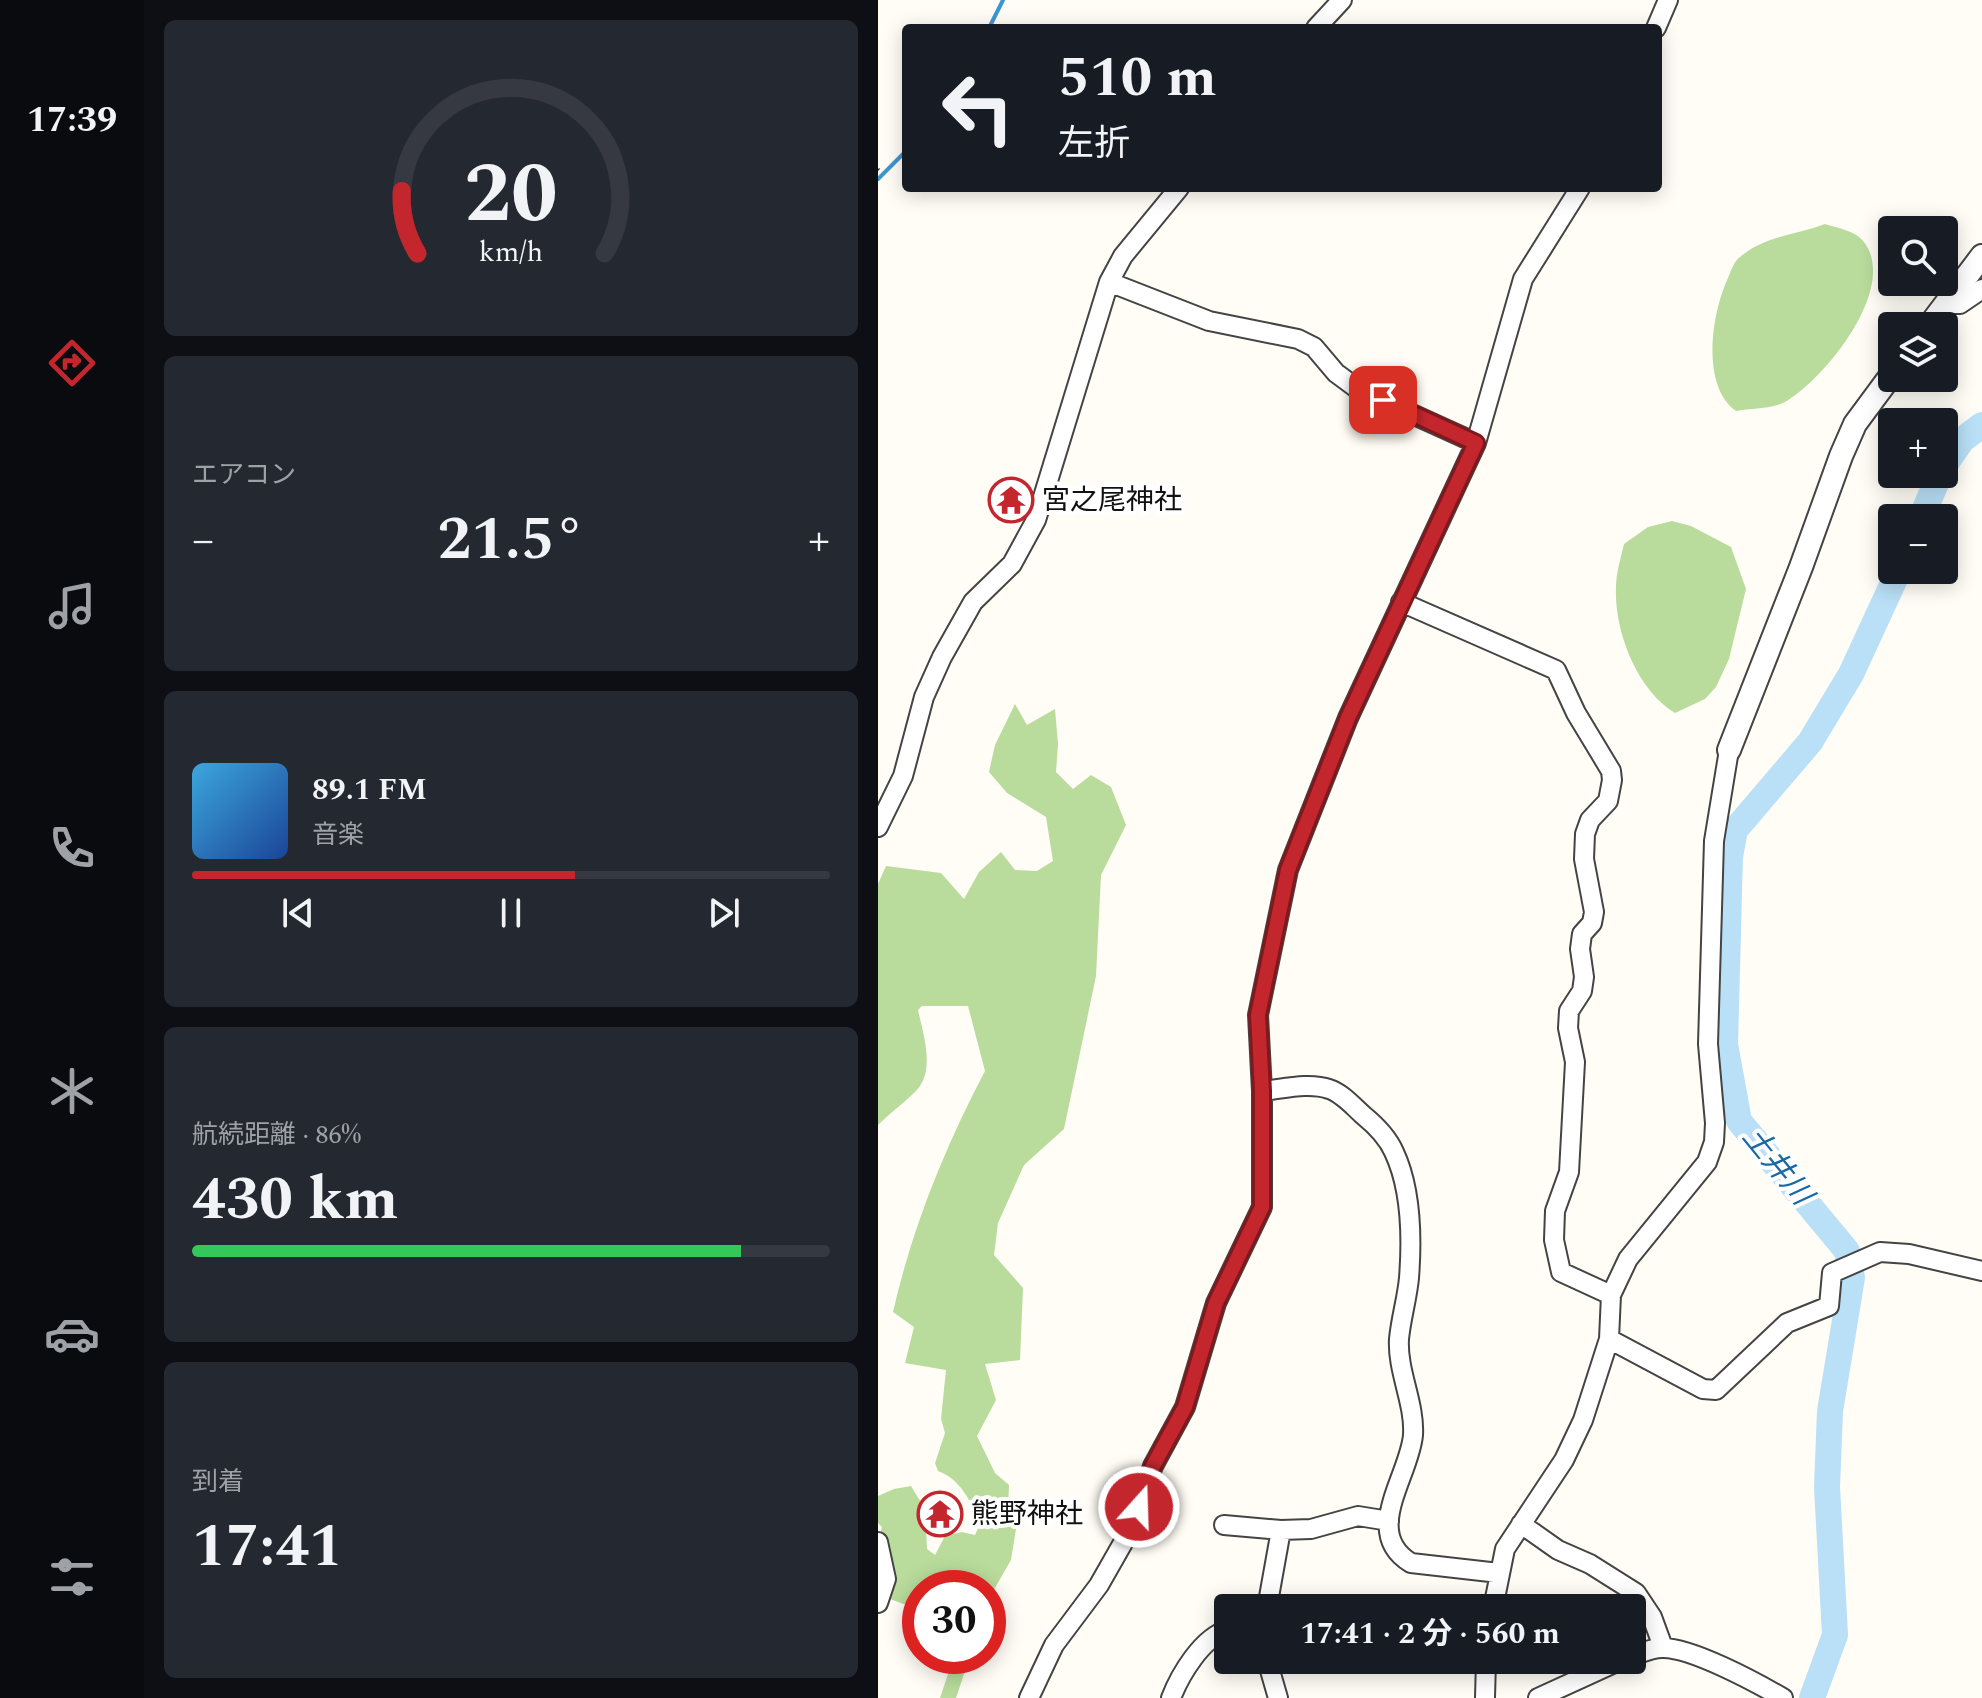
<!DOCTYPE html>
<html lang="ja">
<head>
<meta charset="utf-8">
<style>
  :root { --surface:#171b24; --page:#242831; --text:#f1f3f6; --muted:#9ea1a6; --line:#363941; --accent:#c4262e }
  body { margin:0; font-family:Spectral,"Noto Sans JP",serif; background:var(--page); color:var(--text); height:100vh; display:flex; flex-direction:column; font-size:30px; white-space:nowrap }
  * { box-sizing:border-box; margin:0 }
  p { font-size:26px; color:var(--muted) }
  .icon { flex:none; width:44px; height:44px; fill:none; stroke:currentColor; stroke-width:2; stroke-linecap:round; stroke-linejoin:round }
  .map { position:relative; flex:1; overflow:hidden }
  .sheet { display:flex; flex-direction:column; gap:20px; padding:20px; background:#0d0f14; width:734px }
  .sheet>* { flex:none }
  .banner { position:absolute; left:24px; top:24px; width:760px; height:168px; border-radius:8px; box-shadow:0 4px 20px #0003; background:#171b24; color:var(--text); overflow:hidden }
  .controls { position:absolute; left:1000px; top:216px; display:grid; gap:16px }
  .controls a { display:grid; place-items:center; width:80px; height:80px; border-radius:8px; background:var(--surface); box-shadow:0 4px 20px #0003; font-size:40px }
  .speed { position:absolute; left:24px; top:1570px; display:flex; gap:16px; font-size:40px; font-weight:700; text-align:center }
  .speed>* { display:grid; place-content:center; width:104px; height:104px; border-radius:50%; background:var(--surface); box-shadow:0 4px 20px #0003; line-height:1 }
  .speed .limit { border:12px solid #d22; background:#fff; color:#111 }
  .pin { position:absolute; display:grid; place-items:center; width:68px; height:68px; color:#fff; margin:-34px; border-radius:16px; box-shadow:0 4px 12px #0006 }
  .me { position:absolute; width:88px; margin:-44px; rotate:20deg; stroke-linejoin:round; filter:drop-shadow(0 0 6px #0008) }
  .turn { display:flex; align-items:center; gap:28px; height:168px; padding:0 24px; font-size:36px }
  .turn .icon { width:104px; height:104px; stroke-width:2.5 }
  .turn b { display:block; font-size:56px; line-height:68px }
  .big { font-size:60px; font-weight:700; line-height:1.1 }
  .sheet .widget { flex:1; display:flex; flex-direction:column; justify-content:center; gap:12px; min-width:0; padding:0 28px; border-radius:12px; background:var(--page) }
  .sheet .dial { align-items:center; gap:0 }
  .dial svg { height:208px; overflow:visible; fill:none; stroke:var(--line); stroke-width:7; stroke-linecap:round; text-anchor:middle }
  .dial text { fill:var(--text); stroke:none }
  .song { display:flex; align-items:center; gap:24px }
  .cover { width:96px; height:96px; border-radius:12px; background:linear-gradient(135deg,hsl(200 70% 55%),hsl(220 70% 35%)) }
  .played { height:8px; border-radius:4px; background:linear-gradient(90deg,var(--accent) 60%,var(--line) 60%) }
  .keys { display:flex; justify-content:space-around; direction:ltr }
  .heat { display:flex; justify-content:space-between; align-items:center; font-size:44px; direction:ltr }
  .charge { height:12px; border-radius:6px; background:linear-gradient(90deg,#34c759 86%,var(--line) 0) }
  .trip { position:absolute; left:336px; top:1594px; width:432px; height:80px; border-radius:8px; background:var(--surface); box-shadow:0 4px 20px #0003; font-weight:700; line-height:80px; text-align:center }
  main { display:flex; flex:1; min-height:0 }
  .dock { display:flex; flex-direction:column; width:144px; justify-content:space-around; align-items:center; background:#090b0e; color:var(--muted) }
  .dock .icon { width:56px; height:56px }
  .dock .on { color:var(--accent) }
  .dock b { font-size:36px; color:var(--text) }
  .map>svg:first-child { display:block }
</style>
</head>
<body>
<main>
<nav class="dock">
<b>17:39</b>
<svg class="icon on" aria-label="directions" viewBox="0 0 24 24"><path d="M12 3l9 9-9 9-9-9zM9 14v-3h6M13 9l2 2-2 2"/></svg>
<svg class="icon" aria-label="music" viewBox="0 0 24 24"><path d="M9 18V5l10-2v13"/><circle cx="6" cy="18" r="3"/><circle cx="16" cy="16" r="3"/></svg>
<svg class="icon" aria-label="phone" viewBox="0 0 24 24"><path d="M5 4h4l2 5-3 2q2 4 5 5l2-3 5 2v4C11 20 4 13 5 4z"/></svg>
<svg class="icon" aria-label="climate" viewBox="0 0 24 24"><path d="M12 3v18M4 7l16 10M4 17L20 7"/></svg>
<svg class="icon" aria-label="car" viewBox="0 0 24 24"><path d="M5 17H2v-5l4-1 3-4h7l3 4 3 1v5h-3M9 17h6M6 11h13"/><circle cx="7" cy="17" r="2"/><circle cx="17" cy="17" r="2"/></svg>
<svg class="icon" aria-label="filters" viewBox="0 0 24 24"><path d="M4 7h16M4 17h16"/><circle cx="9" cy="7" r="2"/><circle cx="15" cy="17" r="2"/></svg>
</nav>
<section class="sheet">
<div class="widget dial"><svg viewBox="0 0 100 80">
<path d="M14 69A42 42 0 1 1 86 69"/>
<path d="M14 69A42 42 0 0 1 8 45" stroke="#c4262e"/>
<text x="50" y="56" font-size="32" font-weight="700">20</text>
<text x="50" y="72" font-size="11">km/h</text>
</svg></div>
<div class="widget"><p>エアコン</p>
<div class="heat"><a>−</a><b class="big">21.5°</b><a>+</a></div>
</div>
<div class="widget">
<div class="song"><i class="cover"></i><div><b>89.1 FM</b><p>音楽</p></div></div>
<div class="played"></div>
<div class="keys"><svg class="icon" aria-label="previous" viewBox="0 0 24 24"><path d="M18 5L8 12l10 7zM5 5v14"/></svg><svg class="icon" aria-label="pause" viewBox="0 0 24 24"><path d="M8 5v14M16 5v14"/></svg><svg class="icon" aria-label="next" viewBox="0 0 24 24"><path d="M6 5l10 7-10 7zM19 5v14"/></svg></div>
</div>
<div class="widget"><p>航続距離 · 86%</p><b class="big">430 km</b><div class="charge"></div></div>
<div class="widget"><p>到着</p><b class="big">17:41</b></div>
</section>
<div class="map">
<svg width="1104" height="1698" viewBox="0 0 1104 1698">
  <rect width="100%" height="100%" fill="#fffdf5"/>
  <path fill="#b9dc9c" d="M947 224C960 228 978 231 986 242 1021 288 946 380 907 402 894 409 872 408 858 411 822 385 834 312 850 278 853 271 856 261 862 257 886 236 918 235 947 224Z
    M794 521 813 526 853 547 868 589 851 659 838 687 827 699 797 713C759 690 736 631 738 587 738 573 743 557 746 544L770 527Z
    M137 704 149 725 177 709 180 744 178 772 195 789 213 775 233 787 248 825 223 875 218 976 186 1129 146 1165 120 1223 116 1255 145 1288 142 1360 107 1364 118 1400 99 1436 117 1473 131 1485 130 1510 139 1523 133 1560 110 1600V1588H42V1610L12 1599 10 1561 2 1534 4 1527 0 1523V1496L16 1489 33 1486 47 1509 49 1549 57 1555 67 1536 84 1532 97 1535 103 1522C92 1502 83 1479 60 1471L57 1463 67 1433 63 1419 68 1370 27 1363 36 1327 15 1312C34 1228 67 1147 107 1071L90 1006H44L40 1010C45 1034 58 1070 38 1091 26 1103 12 1113 0 1125V884L8 866 63 873 86 899 101 872 123 852 137 870 159 871 175 861 168 817 129 793 111 772 117 745Z
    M76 1656H92L78 1698H62Z"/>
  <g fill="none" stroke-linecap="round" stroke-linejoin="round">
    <path stroke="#3f96cf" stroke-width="4" d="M111 28 125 0
      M0 179 28 151"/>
    <path stroke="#b9e0f7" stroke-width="26" d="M1066 466 1084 440 1104 425
      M1043 518 1062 474
      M934 1698 957 1635 949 1487 952 1411 974 1278 969 1251 861 1121 847 1044 852 857 857 830 932 742 973 674 1021 570"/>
    <g stroke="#444" stroke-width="22">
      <path id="minor" d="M438 28 464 0
        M778 28 790 0
        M231 282 331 321 420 339 436 347 458 373 481 390 598 443
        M1067 304H1082L1104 289
        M523 602 678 670 698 713 733 771 734 780 730 801 712 820 707 834 706 859 716 912 714 923 704 934 702 949 706 977 704 991 691 1011 690 1028 697 1062 691 1172 677 1211 676 1240 683 1272 733 1295
        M0 827 25 776 46 697 64 657 95 602 134 564 158 520 231 282 245 256 301 188
        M384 1091C405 1089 431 1082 451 1089 464 1093 475 1106 485 1115 496 1124 510 1138 516 1152 533 1188 534 1239 531 1278 529 1299 523 1318 521 1339 519 1371 537 1403 535 1435 532 1475 483 1533 533 1563L621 1573
        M731 1339 825 1389 838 1390 909 1323 951 1306 954 1273 1002 1252 1031 1254 1104 1271
        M643 1524 680 1550 712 1564 758 1593 774 1617 785 1647
        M346 1525 403 1530 433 1529 480 1516 511 1521
        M0 1542 8 1579 0 1603
        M389 1608 403 1530
        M615 1608 627 1549 686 1460 705 1420 731 1339 733 1295 750 1259 829 1162 836 1142 837 1123 830 1044 836 841 851 750
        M754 1656C763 1653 774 1648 784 1648 813 1647 879 1683 905 1698
        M389 1660 400 1698
        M151 1698 176 1645 221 1585 254 1527 275 1466 307 1407 338 1303 384 1207V1091L380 1015 410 870 470 718 598 443 645 279 702 188
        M293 1698C302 1675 324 1637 350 1630
        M607 1698 608 1660
        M660 1698 743 1660"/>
    </g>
    <g stroke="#444" stroke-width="26">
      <path id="tertiary" d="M1051 326 1104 256
        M851 750 923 567 963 456 977 424 1014 374"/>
    </g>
    <path stroke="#333" stroke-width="3" stroke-dasharray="8 4" stroke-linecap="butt" d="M0 169 1 170"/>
    <use href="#minor" stroke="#fff" stroke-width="18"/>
    <use href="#tertiary" stroke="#fff" stroke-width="22"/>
  </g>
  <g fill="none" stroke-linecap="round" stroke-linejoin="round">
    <g stroke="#7f191e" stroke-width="20">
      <path id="route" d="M261 1507 275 1466 307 1407 338 1303 384 1207V1091L380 1015 410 870 470 718 598 443 505 400"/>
    </g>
    <use href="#route" stroke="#c4262e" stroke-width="14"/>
  </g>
  <defs>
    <g id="temple-ring" transform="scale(2.3)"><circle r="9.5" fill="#fff" stroke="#c4262e" stroke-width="1.5"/><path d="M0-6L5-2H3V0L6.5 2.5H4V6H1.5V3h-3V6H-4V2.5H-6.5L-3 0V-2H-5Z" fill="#c4262e"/></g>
  </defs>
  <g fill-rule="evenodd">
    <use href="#temple-ring" x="133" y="500"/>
    <use href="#temple-ring" x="62" y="1514"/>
  </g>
  <g text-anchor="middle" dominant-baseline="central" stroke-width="8" stroke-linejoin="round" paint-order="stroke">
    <g font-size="28" fill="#111" stroke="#fff" text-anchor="start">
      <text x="164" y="500">宮之尾神社</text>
      <text x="93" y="1514">熊野神社</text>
    </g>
    <g font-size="30" font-style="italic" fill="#1768a6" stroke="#fff">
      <text transform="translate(899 1166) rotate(51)">土井川</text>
    </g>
  </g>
</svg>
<div class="controls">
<a><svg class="icon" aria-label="search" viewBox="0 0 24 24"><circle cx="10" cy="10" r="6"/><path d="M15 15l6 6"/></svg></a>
<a><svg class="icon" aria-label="layers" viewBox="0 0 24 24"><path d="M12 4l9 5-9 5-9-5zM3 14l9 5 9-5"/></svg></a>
<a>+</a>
<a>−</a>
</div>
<div class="speed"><div class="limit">30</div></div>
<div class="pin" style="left:505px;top:400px;background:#d93025"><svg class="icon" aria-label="arrive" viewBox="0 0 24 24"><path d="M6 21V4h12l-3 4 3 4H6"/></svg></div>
<svg class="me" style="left:261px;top:1507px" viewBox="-20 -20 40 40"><circle r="17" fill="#c4262e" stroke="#fff" stroke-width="3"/><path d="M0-11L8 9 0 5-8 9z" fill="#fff"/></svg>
<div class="trip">17:41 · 2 分 · 560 m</div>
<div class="banner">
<div class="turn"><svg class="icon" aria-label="left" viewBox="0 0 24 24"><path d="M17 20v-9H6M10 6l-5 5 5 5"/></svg><div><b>510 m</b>左折</div></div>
</div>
</div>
</main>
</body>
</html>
